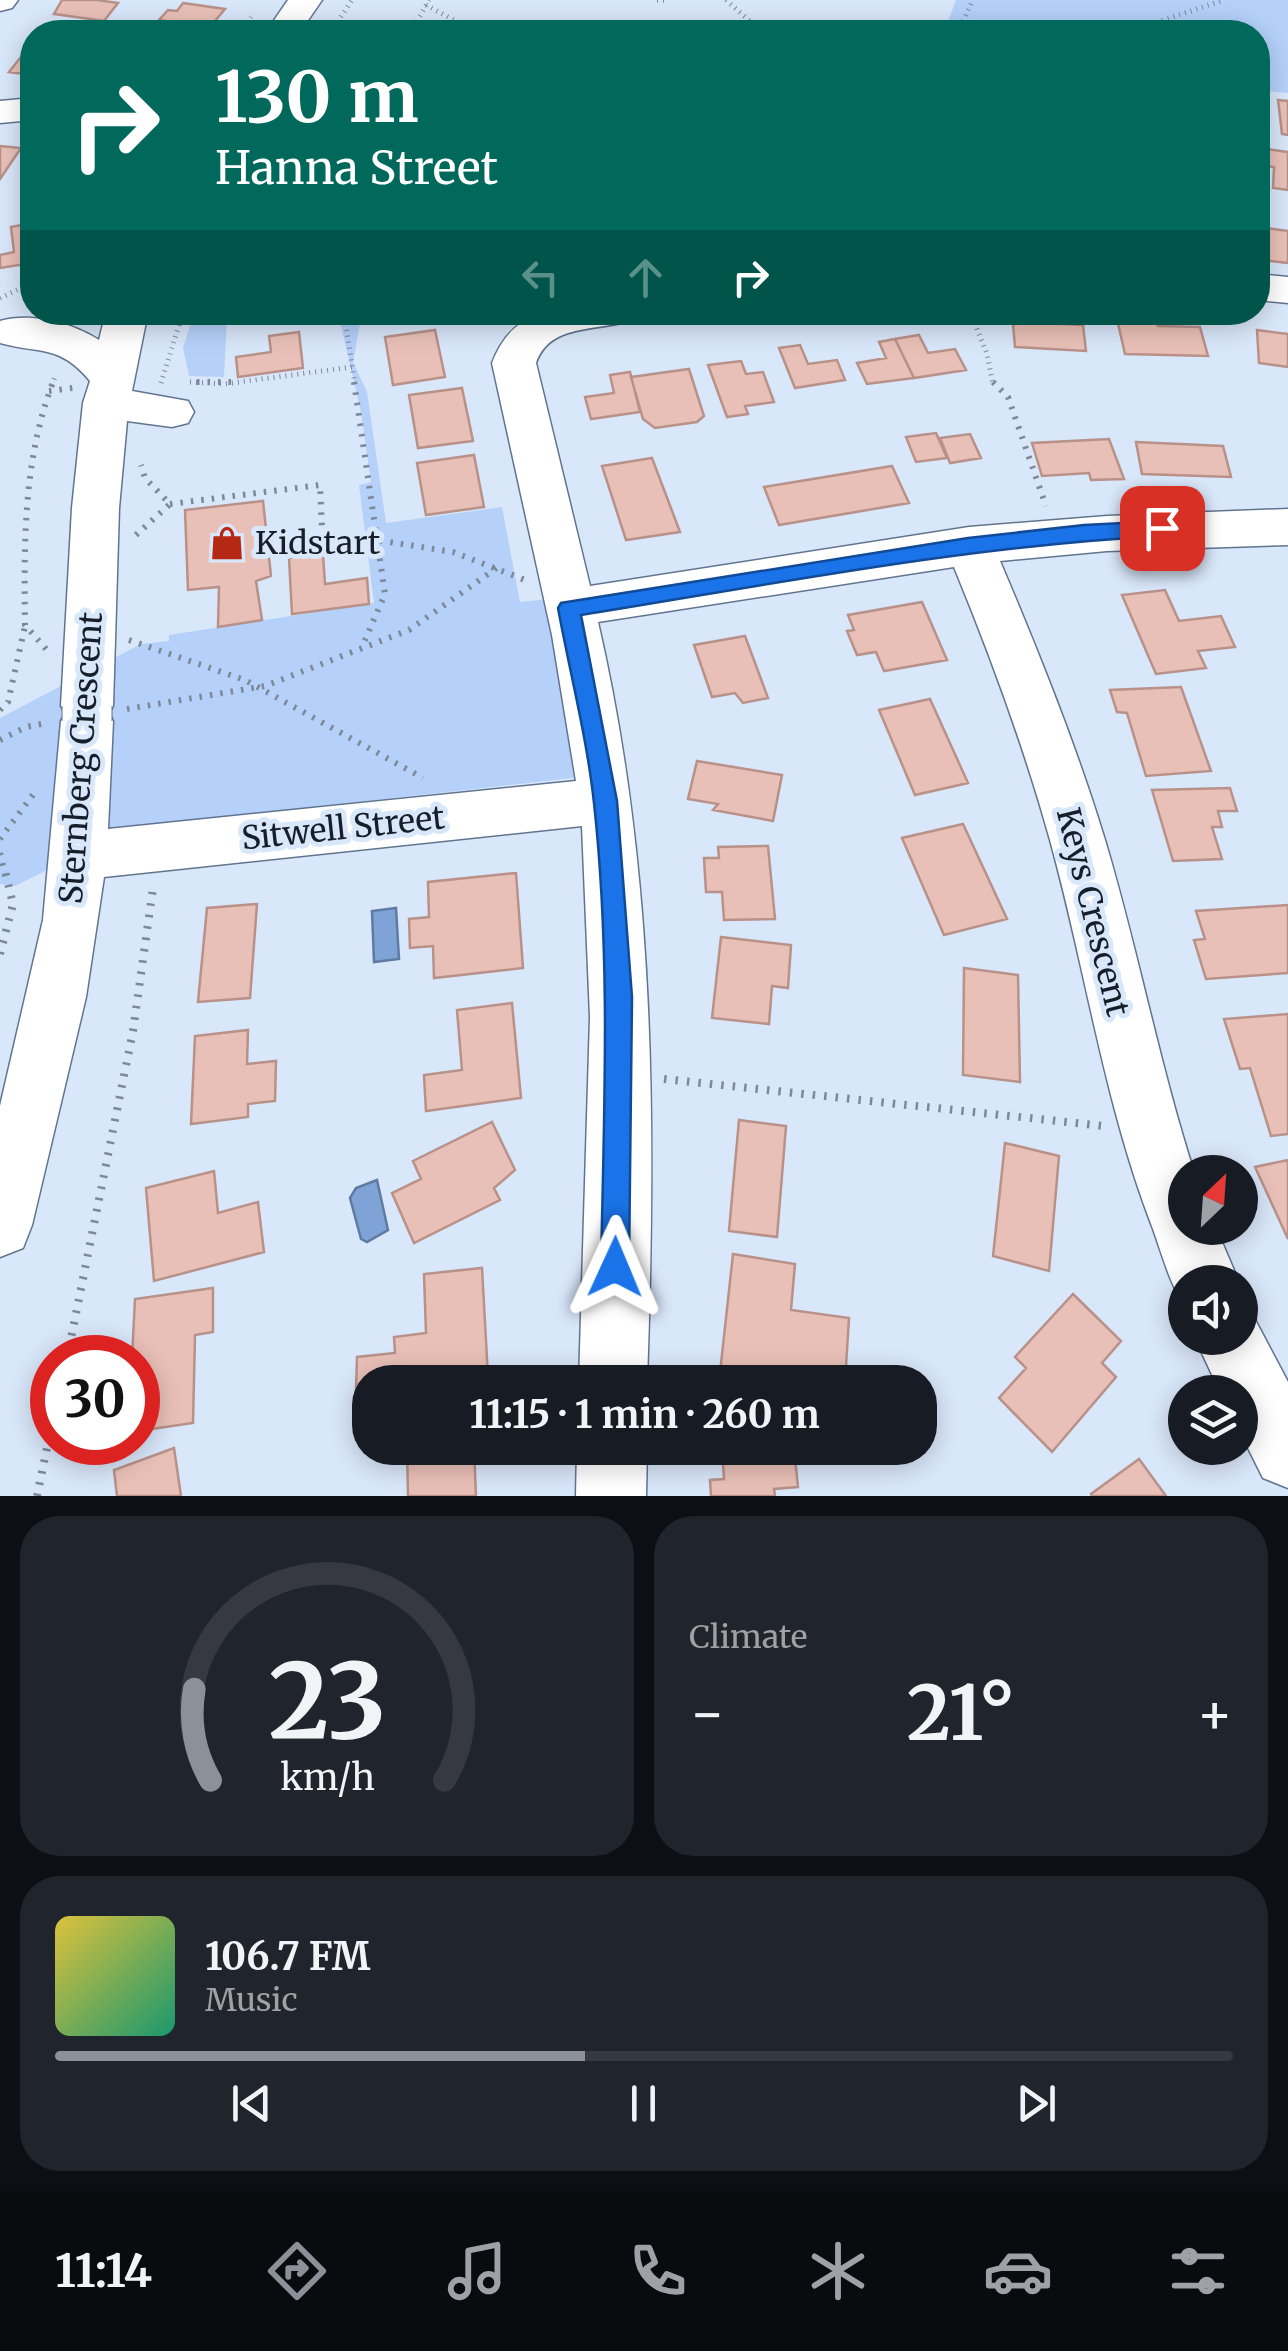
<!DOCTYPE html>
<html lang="en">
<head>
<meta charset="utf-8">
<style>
  :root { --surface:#171b24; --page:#20242c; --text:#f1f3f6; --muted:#9ea1a6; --line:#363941; --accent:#8c9099 }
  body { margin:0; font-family:Merriweather,serif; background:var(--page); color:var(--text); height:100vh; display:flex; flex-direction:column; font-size:38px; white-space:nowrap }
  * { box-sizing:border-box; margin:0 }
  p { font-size:32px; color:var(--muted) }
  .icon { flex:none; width:55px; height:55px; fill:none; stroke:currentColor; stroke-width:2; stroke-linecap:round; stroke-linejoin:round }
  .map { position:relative; height:1496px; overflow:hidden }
  .details { display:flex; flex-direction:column; gap:20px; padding:20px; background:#0d0f14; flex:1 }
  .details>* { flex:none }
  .top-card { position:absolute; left:20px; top:20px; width:1250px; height:305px; border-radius:40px; box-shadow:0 5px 25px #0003; background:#00695c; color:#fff; overflow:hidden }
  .needle { width:65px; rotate:25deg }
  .fabs { position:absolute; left:1168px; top:1155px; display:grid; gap:20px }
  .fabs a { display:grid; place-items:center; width:90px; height:90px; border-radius:50%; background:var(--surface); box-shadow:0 5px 25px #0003; font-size:50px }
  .speed { position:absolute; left:30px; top:1335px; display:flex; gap:20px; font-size:50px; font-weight:700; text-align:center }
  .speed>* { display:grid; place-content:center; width:130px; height:130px; border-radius:50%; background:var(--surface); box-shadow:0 5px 25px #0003; line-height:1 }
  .speed .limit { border:15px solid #d22; background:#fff; color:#111 }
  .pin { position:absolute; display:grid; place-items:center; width:85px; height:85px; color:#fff; margin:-42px; border-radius:20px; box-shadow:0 5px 15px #0006 }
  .me { position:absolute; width:110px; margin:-55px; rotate:1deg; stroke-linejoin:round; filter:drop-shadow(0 0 8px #0008) }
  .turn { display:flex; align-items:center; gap:35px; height:210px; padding:0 30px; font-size:45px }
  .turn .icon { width:130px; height:130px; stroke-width:2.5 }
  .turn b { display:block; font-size:70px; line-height:85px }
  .lanes { display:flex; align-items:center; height:95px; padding:0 30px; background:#0003; justify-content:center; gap:50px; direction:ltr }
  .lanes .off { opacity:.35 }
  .big { font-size:75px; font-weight:700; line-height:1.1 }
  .details .tile { flex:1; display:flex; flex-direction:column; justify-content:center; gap:15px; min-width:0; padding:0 35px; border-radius:40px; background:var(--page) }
  .details .dial { align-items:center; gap:0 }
  .dial svg { height:260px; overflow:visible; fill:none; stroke:var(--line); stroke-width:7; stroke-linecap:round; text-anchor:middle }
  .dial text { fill:var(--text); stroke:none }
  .song { display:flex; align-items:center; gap:30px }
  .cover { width:120px; height:120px; border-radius:15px; background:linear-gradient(135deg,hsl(50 70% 55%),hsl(160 70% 35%)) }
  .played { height:10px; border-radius:5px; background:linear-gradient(90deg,var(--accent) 45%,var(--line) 45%) }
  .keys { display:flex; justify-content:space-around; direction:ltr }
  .heat { display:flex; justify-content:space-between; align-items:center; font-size:55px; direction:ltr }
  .details .tiles { flex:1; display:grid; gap:20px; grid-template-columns:1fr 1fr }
  .tile:last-child { grid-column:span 2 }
  .trip { position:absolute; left:352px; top:1365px; width:585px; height:100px; border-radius:40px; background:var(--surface); box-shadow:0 5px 25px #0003; font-weight:700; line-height:100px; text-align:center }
  .dock { display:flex; height:160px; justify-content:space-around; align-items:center; background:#090b0e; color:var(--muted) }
  .dock .icon { width:70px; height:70px }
  .dock .selected { color:var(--accent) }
  .dock b { font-size:45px; color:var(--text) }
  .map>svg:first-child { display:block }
</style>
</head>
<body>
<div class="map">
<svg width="1288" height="1496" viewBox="0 0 1288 1496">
  <rect width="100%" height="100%" fill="#d9e7fa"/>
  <path fill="#b5d1fa" d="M956 0H1288V93L1258 90V32H944Z
    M194 313H258L227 317 224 377 189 376 183 348Z
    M338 313H362L353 362 367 392 386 523 502 507 520 602 558 598 581 777 134 827 15 886 0 884V718L141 644 169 641V635L374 603 359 485 371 482 361 412Z"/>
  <path fill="#7fa3d7" stroke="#607ba3" stroke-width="2.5" d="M396 908 399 959 374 962 372 911Z
    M377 1180 388 1230 367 1242 361 1239 350 1198 356 1188Z"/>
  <path fill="#e9c0b7" stroke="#b89189" stroke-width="2.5" d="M62 0H97L118 3 104 21 54 14Z
    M183 3 225 9 210 27 159 20 168 10 177 11Z
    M32 43V75L9 72Z
    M1278 100 1288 101V135L1282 134Z
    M0 146 21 148 0 179Z
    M1266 149 1288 152V190L1273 188 1274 167 1266 166Z
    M32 223V263L0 268V255L14 252 11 227Z
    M1258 227 1288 231V263L1261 260Z
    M1012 312 1044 313 1045 323 1083 325 1086 351 1015 347Z
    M1117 319 1157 320 1158 326 1200 327 1208 356 1125 354Z
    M435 330 445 377 393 385 385 337Z
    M1257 330 1288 334V367L1259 363Z
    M299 332 303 368 238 377 236 357 271 352 269 336Z
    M919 335 928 353 955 349 966 370 914 378 895 339Z
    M895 339 914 378 867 384 857 363 886 358 879 342Z
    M800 345 808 364 837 360 845 380 795 388 779 348Z
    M741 361 746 374 763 372 774 402 745 406 748 414 727 417 708 365Z
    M689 369 704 416 697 422 655 428 643 419 631 377Z
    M630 372 640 412 591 419 585 397 614 393 610 375Z
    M462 388 473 441 418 448 409 395Z
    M936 433 947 458 916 462 906 437Z
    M970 434 981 458 950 463 940 438Z
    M1109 439 1124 479 1091 480 1089 473 1042 476 1032 443Z
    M1136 442 1223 446 1231 477 1142 474Z
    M474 455 484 507 426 515 417 463Z
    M652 458 680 532 626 540 602 466Z
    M892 466 909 503 779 525 764 487Z
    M263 501 271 576 256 581 262 620 218 627 219 587 188 590 185 510Z
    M323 554 325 584 367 578 369 604 292 614 289 558Z
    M1165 590 1179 621 1221 616 1235 647 1198 651 1206 668 1156 674 1122 595Z
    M922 602 947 660 884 671 876 652 857 655 847 631 854 630 848 615Z
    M745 636 768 698 743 703 735 693 712 697 694 645Z
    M1181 687 1211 771 1146 776 1127 713 1117 712 1110 690Z
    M930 699 968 783 915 795 879 710Z
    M697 761 782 775 773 821 713 810 718 804 688 799Z
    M1230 788 1237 811H1218L1222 827H1212L1222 859 1173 861 1152 790Z
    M963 824 1007 919 944 935 902 838Z
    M768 846 775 919 724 920 722 892H706L704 858H719L718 847Z
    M516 873 523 968 434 978 433 946 410 948 409 919 429 917 428 882Z
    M257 904 250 998 198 1002 207 908Z
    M1288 905V973L1206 979 1194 940 1205 939 1196 911Z
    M721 937 791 945 788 988 772 986 769 1024 712 1018Z
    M964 968 1018 975 1020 1082 963 1075Z
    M512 1003 521 1098 426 1111 424 1075 462 1070 457 1010Z
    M1288 1014V1134L1271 1136 1250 1068 1240 1069 1224 1019Z
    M248 1030 247 1064 276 1061 275 1101 248 1104V1117L191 1124 195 1036Z
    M739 1120 786 1126 777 1237 729 1231Z
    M492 1122 515 1170 494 1188 500 1200 414 1243 392 1193 421 1179 413 1161Z
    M1005 1143 1059 1156 1049 1271 993 1256Z
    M1288 1160V1239L1255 1167Z
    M214 1171 218 1213 258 1202 264 1252 154 1281 146 1188Z
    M733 1254 795 1264 791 1310 849 1318 845 1382 785 1373 784 1382H719Z
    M482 1268 488 1377 439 1382H370V1391L356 1392 357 1357 395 1353 394 1337 426 1333 424 1274Z
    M213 1288V1332L195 1335 193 1423 138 1431V1358H132L135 1299Z
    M1073 1294 1121 1341 1102 1363 1116 1377 1052 1452 999 1398 1026 1368 1015 1357Z
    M174 1448 181 1496H117L114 1470Z
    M407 1448H474L476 1496H408Z
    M722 1448H794L798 1487 774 1489 775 1496H711L710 1480 724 1479Z
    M1139 1459 1166 1496H1092L1091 1494Z"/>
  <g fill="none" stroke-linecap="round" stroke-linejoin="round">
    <g stroke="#617490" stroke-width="3">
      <path id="minor" d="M0 0H18L12 8 0 11Z
        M288 0H322L300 32H266Z
        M32 98V120L0 123V101Z
        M1258 274 1288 277V303L1258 300Z
        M106 312H148L132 391 188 401 194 412 188 423 172 427 127 421 119 508 113 706 109 713 113 721 108 829 576 781 552 635 492 363C518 296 571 312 631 312L625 322C592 331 549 325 536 363L590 586 969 527 1107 516 1288 509V545L1107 551 1000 561C1039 653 1076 745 1105 840 1138 950 1159 1063 1194 1172H1185V1228H1216L1239 1282H1185V1306C1170 1285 1162 1254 1153 1229 1104 1103 1086 970 1050 840 1024 747 991 657 954 567L598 622C656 872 656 1127 647 1382H579L590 1017 582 826 104 877 86 997 32 1225 23 1248 0 1257V1106L43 920 61 721 65 713 61 706 72 508 83 403 90 381C60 344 39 354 0 343V321C32 312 72 323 99 340Z
        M1240 1310 1252 1314 1288 1382V1488L1263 1478 1240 1432V1392H1220L1195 1338H1240Z
        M577 1448H647L646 1496H576Z"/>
    </g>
    <path stroke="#7d8998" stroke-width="5" stroke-dasharray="1 5" stroke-linecap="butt" d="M657 0H665
      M726 0 762 32
      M426 5 476 32
      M240 32 251 17
      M331 32 352 0
      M411 32 429 0
      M958 32 973 0
      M1128 32 1224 0
      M0 298 32 283
      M344 312 355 385
      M970 312 987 354 993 385
      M190 382 224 384 352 367
      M161 383 183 312
      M52 385 56 374"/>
    <path stroke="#7d8998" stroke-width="6" stroke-dasharray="2.5 8" stroke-linecap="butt" d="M197 382H236
      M354 382 385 594 362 647
      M993 382 1008 397 1046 506
      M49 391 73 388
      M170 504 320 485 323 549 377 540 453 552 525 580
      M136 535 170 504 145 478 141 465
      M129 640 245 680 423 778
      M46 649 25 625C24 543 23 461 53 382
      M127 709 265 686 409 630 498 567
      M0 710 8 702 25 626
      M0 740 26 727 46 723
      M0 839 35 792
      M0 853 5 874"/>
    <path stroke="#7d8998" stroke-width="8" stroke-dasharray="2.5 9" stroke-linecap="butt" d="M0 954 13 904 5 871
      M664 1079 1104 1126
      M67 1358 133 1031 153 888
      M37 1496 52 1424"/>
    <use href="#minor" fill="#fff" fill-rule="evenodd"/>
    <g stroke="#617490" stroke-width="51" stroke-linecap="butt">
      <path id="minor-bridge" d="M87 706V721"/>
    </g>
    <use href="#minor-bridge" stroke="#fff" stroke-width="49"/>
  </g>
  <path fill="#1a73e8" stroke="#114b97" stroke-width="2.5" d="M1162 521 1172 528 1162 536C967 546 774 584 581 615L617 801 620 840 632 997 629 1267 625 1277 615 1281 605 1277 601 1267C604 1112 611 957 594 803 587 738 570 673 558 608L561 603 968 538 1084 525Z"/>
  <defs>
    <g id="shop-bare" transform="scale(2.7)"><path d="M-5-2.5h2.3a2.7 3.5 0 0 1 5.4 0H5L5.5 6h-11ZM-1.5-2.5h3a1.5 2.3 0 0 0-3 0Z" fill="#b52814" stroke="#d9e7fa" stroke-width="2.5" paint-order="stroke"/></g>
  </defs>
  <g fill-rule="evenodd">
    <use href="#shop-bare" x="227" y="543"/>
  </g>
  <g text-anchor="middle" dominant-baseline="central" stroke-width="10" stroke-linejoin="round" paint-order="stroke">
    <g font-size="32" fill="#161e29" stroke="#d9e7fa" text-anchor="start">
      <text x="255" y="543">Kidstart</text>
    </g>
    <g font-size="32" fill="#161e29" stroke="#d9e7fa">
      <text transform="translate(81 758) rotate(-86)">Sternberg Crescent</text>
      <text transform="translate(343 828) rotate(-6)">Sitwell Street</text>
      <text transform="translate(1093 912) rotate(76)">Keys Crescent</text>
    </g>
  </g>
</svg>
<div class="fabs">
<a><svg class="needle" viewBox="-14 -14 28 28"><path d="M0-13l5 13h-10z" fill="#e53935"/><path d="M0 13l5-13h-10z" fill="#9ea1a6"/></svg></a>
<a><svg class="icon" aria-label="sound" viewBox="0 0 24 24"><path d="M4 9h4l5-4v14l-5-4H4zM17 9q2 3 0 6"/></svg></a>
<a><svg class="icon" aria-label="layers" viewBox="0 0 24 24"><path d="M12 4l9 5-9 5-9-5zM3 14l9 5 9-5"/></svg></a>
</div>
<div class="speed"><div class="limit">30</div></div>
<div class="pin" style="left:1162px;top:528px;background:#d93025"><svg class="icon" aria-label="arrive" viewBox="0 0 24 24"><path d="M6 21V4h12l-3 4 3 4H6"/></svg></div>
<svg class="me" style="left:615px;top:1267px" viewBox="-20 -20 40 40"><path d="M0-17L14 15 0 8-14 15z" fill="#1a73e8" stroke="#fff" stroke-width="4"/></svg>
<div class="trip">11:15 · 1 min · 260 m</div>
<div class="top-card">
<div class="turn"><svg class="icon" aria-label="right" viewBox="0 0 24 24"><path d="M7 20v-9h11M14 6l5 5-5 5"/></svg><div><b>130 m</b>Hanna Street</div></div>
<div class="lanes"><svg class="icon off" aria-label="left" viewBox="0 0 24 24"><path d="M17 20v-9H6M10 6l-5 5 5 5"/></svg><svg class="icon off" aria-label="ahead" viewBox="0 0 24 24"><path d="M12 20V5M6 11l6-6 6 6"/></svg><svg class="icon" aria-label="right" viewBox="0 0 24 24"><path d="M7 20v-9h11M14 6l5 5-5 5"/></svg></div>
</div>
</div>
<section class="details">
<div class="tiles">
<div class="tile dial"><svg viewBox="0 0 100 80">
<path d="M14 69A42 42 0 1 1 86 69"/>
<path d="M14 69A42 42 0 0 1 9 41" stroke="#8c9099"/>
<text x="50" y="56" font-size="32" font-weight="700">23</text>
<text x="50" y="72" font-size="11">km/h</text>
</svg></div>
<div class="tile"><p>Climate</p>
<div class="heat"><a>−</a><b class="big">21°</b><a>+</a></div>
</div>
<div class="tile">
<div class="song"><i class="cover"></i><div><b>106.7 FM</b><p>Music</p></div></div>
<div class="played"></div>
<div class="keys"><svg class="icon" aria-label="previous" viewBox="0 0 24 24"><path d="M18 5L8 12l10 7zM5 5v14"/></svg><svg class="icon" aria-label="pause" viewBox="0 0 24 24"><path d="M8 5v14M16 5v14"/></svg><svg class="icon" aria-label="next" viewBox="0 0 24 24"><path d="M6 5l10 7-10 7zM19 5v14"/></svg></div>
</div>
</div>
</section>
<nav class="dock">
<b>11:14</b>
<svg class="icon selected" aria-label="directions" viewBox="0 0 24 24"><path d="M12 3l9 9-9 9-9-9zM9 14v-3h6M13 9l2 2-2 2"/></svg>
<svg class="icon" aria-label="music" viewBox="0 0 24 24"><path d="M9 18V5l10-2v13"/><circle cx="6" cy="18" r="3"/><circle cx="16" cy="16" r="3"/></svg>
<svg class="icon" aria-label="phone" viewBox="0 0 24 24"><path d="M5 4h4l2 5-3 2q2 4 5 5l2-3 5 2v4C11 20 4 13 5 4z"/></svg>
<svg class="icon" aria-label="climate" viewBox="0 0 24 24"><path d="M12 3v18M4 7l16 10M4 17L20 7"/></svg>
<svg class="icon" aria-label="car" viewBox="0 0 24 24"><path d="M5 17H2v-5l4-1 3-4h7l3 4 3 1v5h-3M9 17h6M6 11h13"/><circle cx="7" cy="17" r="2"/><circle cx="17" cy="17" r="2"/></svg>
<svg class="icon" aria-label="filters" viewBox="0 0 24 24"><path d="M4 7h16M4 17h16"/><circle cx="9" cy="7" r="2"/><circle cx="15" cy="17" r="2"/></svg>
</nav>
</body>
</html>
